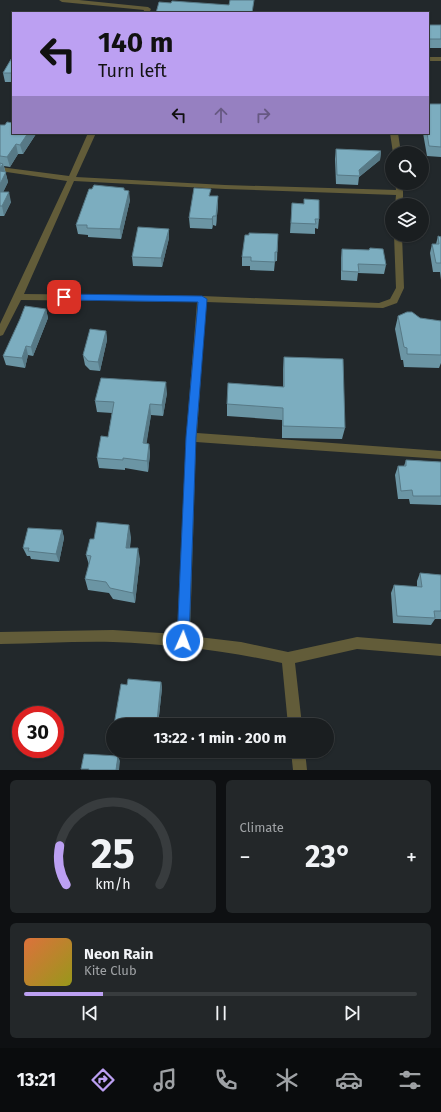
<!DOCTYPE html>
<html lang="en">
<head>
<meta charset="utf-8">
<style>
  :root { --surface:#1a1e20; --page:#232729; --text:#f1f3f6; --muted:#9fa2a5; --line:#383c3e; --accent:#bca0f2 }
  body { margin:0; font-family:"Fira Sans",sans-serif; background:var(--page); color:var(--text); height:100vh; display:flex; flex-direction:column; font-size:15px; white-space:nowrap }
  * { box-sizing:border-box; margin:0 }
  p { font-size:13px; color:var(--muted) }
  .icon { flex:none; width:22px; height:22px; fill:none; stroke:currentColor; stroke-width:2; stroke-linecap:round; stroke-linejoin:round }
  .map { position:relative; height:770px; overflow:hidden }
  .sheet { display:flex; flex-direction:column; gap:10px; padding:10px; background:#0e1012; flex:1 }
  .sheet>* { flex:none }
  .hud { position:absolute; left:12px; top:12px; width:417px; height:122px; border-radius:0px; box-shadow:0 1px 3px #0004,0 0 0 1px var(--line); background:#bca0f2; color:#111; overflow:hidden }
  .buttons { position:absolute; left:385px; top:146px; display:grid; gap:8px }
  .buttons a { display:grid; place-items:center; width:44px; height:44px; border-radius:50%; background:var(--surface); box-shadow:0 1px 3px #0004,0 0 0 1px var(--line); font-size:20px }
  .speed { position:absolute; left:12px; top:706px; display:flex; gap:8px; font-size:20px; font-weight:700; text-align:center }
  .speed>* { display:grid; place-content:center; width:52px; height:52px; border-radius:50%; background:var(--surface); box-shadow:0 1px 3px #0004,0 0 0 1px var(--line); line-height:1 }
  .speed .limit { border:6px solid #d22; background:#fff; color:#111 }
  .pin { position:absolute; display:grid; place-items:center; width:34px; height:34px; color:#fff; margin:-17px; border-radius:8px; box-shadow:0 2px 6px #0006 }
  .me { position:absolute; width:44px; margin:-22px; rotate:2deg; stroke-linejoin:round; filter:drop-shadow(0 0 3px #0008) }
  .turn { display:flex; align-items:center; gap:14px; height:84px; padding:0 20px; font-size:18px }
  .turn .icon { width:52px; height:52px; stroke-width:2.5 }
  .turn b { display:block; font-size:28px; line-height:34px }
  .lanes { display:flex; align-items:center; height:38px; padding:0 20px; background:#0003; justify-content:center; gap:20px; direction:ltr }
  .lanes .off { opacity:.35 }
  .big { font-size:30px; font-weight:700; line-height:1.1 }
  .sheet .card { flex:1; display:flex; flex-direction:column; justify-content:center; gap:6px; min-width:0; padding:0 14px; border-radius:6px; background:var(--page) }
  .sheet .dial { align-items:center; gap:0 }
  .dial svg { height:104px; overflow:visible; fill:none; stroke:var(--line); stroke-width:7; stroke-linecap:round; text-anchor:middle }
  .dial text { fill:var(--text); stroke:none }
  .song { display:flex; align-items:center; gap:12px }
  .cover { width:48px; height:48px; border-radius:6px; background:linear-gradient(135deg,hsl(20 70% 55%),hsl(60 70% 35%)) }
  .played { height:4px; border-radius:2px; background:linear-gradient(90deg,var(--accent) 20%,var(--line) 20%) }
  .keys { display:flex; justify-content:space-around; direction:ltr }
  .heat { display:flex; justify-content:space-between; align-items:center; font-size:22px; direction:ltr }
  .sheet .tiles { flex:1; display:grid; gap:10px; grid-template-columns:1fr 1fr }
  .card:last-child { grid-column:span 2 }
  .trip { position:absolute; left:106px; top:718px; width:228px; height:40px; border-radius:20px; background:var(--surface); box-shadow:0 1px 3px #0004,0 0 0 1px var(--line); font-weight:700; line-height:40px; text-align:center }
  .menu { display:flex; height:64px; justify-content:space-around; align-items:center; background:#0a0c0d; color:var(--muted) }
  .menu .icon { width:28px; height:28px }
  .menu .current { color:var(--accent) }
  .menu b { font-size:18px; color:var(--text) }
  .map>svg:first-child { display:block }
</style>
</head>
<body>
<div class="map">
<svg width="441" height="770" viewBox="0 0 441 770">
  <rect width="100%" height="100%" fill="#22282b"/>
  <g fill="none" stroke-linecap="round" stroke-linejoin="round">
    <path fill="#625c39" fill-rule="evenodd" d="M59 0H79L148 7 151 9 149 13H143L144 10 62 2Z
      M428 57H441V61H428Z
      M88 133H96L76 177 225 185 396 190 395 183H403V205H395L396 195 225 189 74 181 24 294 202 296 379 303 390 299 396 288 394 235H402L404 288 397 303 383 308 206 302 197 433 441 451V459L196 442 190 636 241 642 288 652 357 637 441 644V656L357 649 295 663 302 725H288L282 663C227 651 170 644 113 642 75 641 37 644 0 644V632L113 630 177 634 186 437 197 302 21 300 3 335 0 336V324L67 181 0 171V167L69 176Z
      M390 133H398L401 153H393Z
      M291 751H305L307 770H293Z"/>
  </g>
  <path fill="#6b95a4" d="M428 25H441V48H428Z
    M13 56V82H5L3 73Z
    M441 104V157L427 156 423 133H428Z
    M0 125 13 133H36V134L23 154H18L10 167 4 166 8 182 3 192 11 202 4 216H0Z
    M336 149 381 151 380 160 359 177 358 185 336 184 335 159Z
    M124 188V190L130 200 121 239 88 237V235L78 234 76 225Z
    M211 196H218V205L216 226 213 225 212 229 190 228 189 218Z
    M304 199 319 219 318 229 315 228V234L290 233 292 203 304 204Z
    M169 229V238L162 267 133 266 132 257Z
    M278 234 277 261H275L274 271 250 270V266H242V257L249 235Z
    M438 236 441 237V280L440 272H433L430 253 432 244H436Z
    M342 249 386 265 384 274 358 273 357 281 341 280V258Z
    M46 309 48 318 33 356 28 355 25 368 6 365 3 356Z
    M398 316 420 318 441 321V363L439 368 404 367 403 360H401L395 329Z
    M106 331 107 340 100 371 90 370 85 365 83 355Z
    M284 357 345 428 342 439 282 438V420L227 416V404L283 387V369Z
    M167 393 163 416 151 415 146 444H149L150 454 148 472 125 468V470L99 468 97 458 108 437 112 413 97 412 95 401Z
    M406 460 441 462V505L410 504 409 499H398L395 475 398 466H404Z
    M62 530 64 538 59 562 31 559 30 556H27L23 548Z
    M131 537 130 548 140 559 135 603 113 599 109 593 88 590 85 579 89 565 86 555 94 539Z
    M420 573 441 575V619H435L431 625 393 623 391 593 394 585 417 587V581Z
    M161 682 162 688 158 725H114L127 685Z
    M119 751H151V753Z"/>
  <path fill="#577986" d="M28 133H36V134L23 154 20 145Z
    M16 144 18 154 10 167 7 157Z
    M381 151 380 160 359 177V170Z
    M3 164 8 182 0 199V168Z
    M129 191 130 200 121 239 120 229Z
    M9 192 11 202 4 216 2 206Z
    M218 196V205L216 226V216Z
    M213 216V225L212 229V219Z
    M169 229V238L162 267 161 258Z
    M46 309 48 318 33 356 31 347Z
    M106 331 107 340 100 371 98 362Z
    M26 346 28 355 25 368 22 358Z
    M166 382 167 393 163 416 162 405Z
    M150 404 151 415 145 454 143 443Z
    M149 444 150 454 148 472 147 461Z
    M129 525 131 537 128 559 126 548Z
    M62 530 64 538 59 562 56 554Z
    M138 548 140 559 135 603 133 593Z
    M161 682 162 688 158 725H157V721Z
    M118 756 120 761 119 770H116Z"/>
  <path fill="#7cadbf" stroke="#577986" d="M230 0H254L252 13H156L159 2 171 3 172 1 229 5Z
    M428 25H441V39H428Z
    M13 56V73H3Z
    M428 104H441V147L429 146 427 133H428Z
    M7 122 13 123V133H28L20 145 16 144 7 157 0 156V125H5Z
    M336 149 381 151 359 170 360 176 337 175Z
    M0 163 3 164 0 168Z
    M0 171 6 172 0 184Z
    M94 185 124 188V190L129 191 120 229 87 228V225H76L89 189H92Z
    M194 188 211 189 209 196H218L216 216H213L212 219 189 218Z
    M0 192H9L2 206H0Z
    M304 199 319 200V219H315L316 224 291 223 292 203 304 204Z
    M138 227 169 229 161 258 132 257Z
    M249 233 278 234 277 252H275V262L251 261V257H242L245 235H249Z
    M438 236 441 237V263H436L432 244H439Z
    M370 248 383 249 386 265 358 264 359 272 342 271V249L369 250Z
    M25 306 46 309 31 347 26 346 22 358 3 356 20 319Z
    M407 312H412L420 318 441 321V355L407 354V348L404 347 398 316Z
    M90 329 106 331 98 362 88 361 83 355Z
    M284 357 343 359 345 428 283 426V408L227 404 228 383 284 387Z
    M101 378 166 382 162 405 150 404 143 443 149 444 147 461 123 458V460L97 458 101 436 108 437 114 402 95 401Z
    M406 460 441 462V496H413L412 490 401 491 398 466H406Z
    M97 522 129 525 126 548H138L133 593 110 588 106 582 85 579 91 556 86 555 90 539H94Z
    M28 528 62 530 56 554 28 551 29 548H23Z
    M420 573 441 575V611H434L435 618 397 616 394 585 422 587Z
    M128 679 161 682 157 721H153L152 725H114L121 684 127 685Z
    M113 734V745H111Z
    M84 754 118 756 116 770H89V769H81Z"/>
  <path fill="#1a73e8" stroke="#114b97" d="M64 294 202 296 207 299 196 437 189 641 187 645 183 647 179 645 177 641 186 437 198 302 64 300 60 297Z"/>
</svg>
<div class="buttons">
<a><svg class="icon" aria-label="search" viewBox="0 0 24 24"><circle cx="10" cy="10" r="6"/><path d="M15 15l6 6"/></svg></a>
<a><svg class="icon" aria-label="layers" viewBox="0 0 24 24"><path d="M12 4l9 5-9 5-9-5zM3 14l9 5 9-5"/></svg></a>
</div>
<div class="speed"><div class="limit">30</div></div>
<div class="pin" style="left:64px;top:297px;background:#d93025"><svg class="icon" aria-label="arrive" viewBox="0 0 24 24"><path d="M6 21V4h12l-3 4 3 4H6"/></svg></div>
<svg class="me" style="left:183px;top:641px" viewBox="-20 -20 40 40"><circle r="17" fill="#1a73e8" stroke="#fff" stroke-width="3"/><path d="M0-11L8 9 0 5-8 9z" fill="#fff"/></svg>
<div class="trip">13:22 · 1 min · 200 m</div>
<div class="hud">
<div class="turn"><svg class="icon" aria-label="left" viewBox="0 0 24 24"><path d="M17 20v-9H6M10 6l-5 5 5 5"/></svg><div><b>140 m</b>Turn left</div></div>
<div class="lanes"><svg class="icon" aria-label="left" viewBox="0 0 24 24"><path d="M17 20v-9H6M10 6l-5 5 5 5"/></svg><svg class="icon off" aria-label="ahead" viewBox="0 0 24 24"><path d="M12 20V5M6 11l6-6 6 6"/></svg><svg class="icon off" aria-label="right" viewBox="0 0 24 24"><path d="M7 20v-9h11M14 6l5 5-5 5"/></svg></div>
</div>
</div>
<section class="sheet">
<div class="tiles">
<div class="card dial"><svg viewBox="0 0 100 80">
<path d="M14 69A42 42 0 1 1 86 69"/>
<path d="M14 69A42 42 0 0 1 9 39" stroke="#bca0f2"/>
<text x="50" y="56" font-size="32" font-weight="700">25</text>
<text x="50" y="72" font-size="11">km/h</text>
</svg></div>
<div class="card"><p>Climate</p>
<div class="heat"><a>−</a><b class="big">23°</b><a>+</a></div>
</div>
<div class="card">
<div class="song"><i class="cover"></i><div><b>Neon Rain</b><p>Kite Club</p></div></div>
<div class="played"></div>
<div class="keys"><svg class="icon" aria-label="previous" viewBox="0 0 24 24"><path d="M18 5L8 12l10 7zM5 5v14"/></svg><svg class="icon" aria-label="pause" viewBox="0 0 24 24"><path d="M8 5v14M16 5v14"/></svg><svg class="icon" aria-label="next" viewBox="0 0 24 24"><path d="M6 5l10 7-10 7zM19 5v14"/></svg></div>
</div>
</div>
</section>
<nav class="menu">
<b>13:21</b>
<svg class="icon current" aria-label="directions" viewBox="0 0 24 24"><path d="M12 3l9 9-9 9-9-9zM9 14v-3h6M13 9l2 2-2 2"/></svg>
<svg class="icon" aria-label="music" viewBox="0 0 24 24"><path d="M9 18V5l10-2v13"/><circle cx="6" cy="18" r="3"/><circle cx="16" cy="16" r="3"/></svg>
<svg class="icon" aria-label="phone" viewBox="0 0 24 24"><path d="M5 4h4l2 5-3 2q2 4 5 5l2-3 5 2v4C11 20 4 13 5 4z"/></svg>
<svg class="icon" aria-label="climate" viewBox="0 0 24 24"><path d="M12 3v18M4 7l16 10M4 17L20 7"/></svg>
<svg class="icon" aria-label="car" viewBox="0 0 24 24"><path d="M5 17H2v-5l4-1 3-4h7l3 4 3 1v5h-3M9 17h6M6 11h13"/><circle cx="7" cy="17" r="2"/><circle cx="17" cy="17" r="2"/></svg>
<svg class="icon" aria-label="filters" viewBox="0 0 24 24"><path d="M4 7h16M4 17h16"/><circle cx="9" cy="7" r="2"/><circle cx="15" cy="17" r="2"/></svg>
</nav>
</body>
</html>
